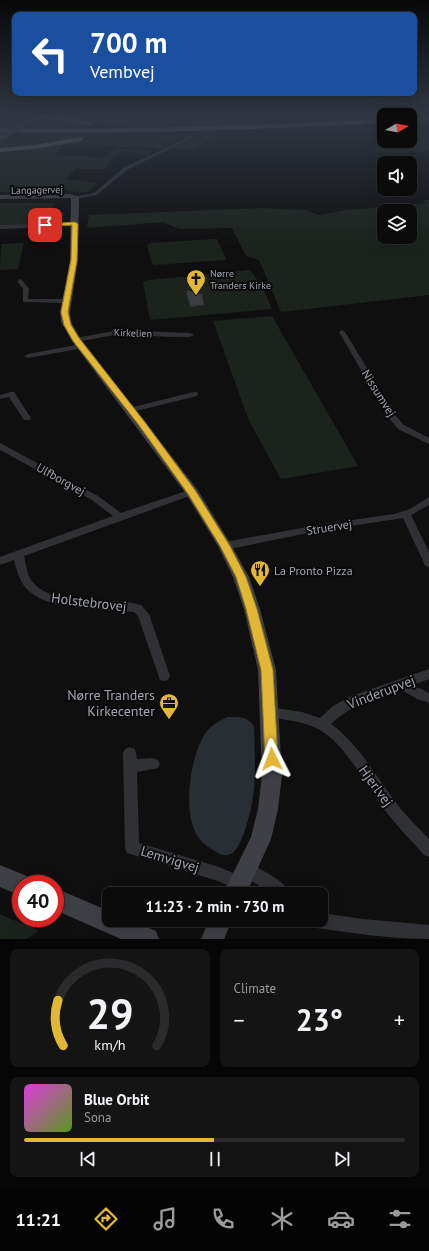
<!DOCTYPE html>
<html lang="en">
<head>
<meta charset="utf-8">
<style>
  :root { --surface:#0b0b0c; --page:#141415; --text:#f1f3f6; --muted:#9a9b9d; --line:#2b2b2d; --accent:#e2b735 }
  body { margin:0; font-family:"PT Sans",sans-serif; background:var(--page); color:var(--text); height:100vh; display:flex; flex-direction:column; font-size:15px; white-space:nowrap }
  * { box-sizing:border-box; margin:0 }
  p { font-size:13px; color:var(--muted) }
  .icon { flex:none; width:22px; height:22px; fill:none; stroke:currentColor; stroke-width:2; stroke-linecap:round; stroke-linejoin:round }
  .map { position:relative; height:939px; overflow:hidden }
  .side { display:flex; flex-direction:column; gap:10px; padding:10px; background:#060607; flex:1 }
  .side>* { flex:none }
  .top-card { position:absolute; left:12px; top:12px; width:405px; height:84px; border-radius:8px; box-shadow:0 4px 16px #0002,0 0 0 1px var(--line); background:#1a4fa0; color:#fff; overflow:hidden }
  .needle { width:26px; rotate:81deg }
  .fabs { position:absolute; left:377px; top:108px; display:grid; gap:8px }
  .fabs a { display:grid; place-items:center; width:40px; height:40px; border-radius:8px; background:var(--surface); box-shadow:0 4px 16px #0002,0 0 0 1px var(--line); font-size:20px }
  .speed { position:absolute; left:12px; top:875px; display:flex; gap:8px; font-size:20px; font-weight:700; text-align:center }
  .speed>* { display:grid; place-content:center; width:52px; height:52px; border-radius:50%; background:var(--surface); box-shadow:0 4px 16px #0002,0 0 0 1px var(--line); line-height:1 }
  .speed .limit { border:6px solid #d22; background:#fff; color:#111 }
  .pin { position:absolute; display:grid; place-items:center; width:34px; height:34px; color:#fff; margin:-17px; border-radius:8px; box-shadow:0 2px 6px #0006 }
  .me { position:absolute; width:44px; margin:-22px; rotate:357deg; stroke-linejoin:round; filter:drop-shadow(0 0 3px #0008) }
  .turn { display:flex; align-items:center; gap:14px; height:84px; padding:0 12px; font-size:18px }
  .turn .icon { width:52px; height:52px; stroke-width:2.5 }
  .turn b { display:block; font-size:28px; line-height:34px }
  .big { font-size:30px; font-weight:600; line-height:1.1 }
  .side .widget { flex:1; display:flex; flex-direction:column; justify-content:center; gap:6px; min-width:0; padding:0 14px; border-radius:8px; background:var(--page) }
  .side .dial { align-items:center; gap:0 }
  .dial svg { height:104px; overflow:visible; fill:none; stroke:var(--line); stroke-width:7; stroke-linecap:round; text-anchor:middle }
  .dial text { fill:var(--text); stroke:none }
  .song { display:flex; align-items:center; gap:12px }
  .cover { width:48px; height:48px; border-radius:6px; background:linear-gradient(135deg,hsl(300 70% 55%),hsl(90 70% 35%)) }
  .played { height:4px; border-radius:2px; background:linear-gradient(90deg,var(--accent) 50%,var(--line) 50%) }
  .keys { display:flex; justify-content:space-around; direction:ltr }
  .heat { display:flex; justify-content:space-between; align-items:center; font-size:22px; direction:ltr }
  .side .tiles { flex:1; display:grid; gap:10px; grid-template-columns:1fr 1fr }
  .widget:last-child { grid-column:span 2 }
  .trip { position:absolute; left:102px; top:887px; width:226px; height:40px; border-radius:8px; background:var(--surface); box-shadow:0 4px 16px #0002,0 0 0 1px var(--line); font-weight:600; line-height:40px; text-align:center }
  .tab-bar { display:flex; height:64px; justify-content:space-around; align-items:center; background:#040405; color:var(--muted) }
  .tab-bar .icon { width:28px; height:28px }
  .tab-bar .selected { color:var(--accent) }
  .tab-bar b { font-size:18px; color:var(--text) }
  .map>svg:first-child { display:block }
</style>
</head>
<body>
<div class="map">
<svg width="429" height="939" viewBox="0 0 429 939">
  <rect width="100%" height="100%" fill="#0f0f10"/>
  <path fill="#1c231d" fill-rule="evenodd" d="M0 115H29L6 128H0Z
    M45 115H233L216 123 225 127 129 128Z
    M40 118 55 119 98 129 22 128Z
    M429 123V151L411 153 374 152 379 144 396 143 394 141H410V124Z
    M9 135 89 136C65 141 24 152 0 148V141Z
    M218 135 193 149H171L197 136Z
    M136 136V138H140L190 136C180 141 166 136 159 143L165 148C154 152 143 143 132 147L64 143 100 137Z
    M64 144 55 155 103 157H106L110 152 118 149 153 151 147 156 124 151 115 154 106 168 104 169H76L66 179 97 183 88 192H76L54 188 43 192 23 194 0 192V153L31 150Z
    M422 200H429V295L281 312 259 260 246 256 232 228 179 229 163 222 87 228 89 215 260 208 305 210 319 215 347 210 427 203ZM384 211H410V237H384Z
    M0 203H54L51 212H65L63 223 0 226Z
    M214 239H217L226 259 225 260 155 265 152 264 147 245 151 243Z
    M24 243 18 269 0 270 1 244Z
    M248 270 251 271 263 288 272 309 150 320 143 282 149 280Z
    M272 316 358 466 281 479 249 421 213 321Z
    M0 914 39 931 26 939H0Z"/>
  <path fill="#292e35" d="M227 717C238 717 249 716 254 727 255 769 258 798 242 838 237 849 232 860 218 853 212 849 203 845 199 838 181 815 190 753 207 731 213 724 220 721 227 717Z"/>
  <path fill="#3b3c40" stroke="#2a292c" d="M186 291H194L196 294 202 293 204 305 190 307Z"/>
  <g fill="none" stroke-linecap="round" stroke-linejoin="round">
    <path fill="#303135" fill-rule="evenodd" d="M272 115H276L260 123 257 122Z
      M191 136 194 137 127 170 97 195 75 199 72 197 94 193 123 168Z
      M77 223V225L75 226 0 229V225Z
      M20 279 22 280 29 289 28 299H66L69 301 66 303 23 302V289L17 281Z
      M120 330 190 333 194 335 190 337H170L120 334 76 342 72 340 76 338Z
      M342 330 345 332 395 415 404 425 429 438V444L398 429 389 418 339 332Z
      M81 344H84V348L28 358 24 356 28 354Z
      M11 392H14L31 418 30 420H24L9 397 0 399V395Z
      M194 392H197L198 394 197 396 132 412 128 410 129 408Z
      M0 443 98 496 121 513 189 490H195L197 492 195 494 24 556C26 564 27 574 31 580 53 610 110 595 141 605L149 614 170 676 168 680 164 681 160 680 138 616 134 612C106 609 52 611 30 592 20 584 17 572 14 560L0 565V557L113 516 92 500 0 450Z
      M429 497V505L411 515 429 552V567L425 566 424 563 403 518 318 531 225 550 221 548 220 546 221 544 225 542 318 525 394 514 410 509Z
      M429 669V679L413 685 429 693V703L417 699 400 689C375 698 351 705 331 724 358 744 374 773 394 800 404 814 417 826 429 839V857L424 855C411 840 396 825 384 809 367 786 343 740 316 728 302 721 285 720 269 717L265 716 263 712 265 708 269 707 302 712 320 718 333 706 351 696Z
      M130 747 135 749 137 759 153 758 158 760 160 764 158 768 137 772 139 843 219 867 245 878 248 883 245 888 240 891 218 881 127 853 125 848 123 753 125 749Z
      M247 863C260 868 285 881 291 894H272L242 875 240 870 242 865Z
      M321 913 363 919 429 925V939C391 939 354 933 316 928L310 926 308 920H321Z"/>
    <path fill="#3f4045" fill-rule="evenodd" d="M38 115H44L23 127 18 126Z
      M70 194 79 197 78 260 70 312 71 322 80 338 197 489 232 546 249 577 260 609 276 670 282 775 278 809 271 839 246 894H223L251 837 258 809 262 775 258 670 244 609 233 577 218 546 186 494 72 341 61 322 60 312 70 260 71 198 0 199V195Z
      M0 865 29 877 31 884H21V896L0 887Z
      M55 888 109 911V920H131L156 931 159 939H121L55 910Z
      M209 920H232L224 939H201Z"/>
    <path fill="#5d5e66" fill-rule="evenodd" d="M35 115 60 116 90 122 94 124 90 126 60 120 38 118H35Z
      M429 117V121L410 122V118Z
      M384 119V123C256 130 128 134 0 132V128C128 130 256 125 384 119Z
      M80 137H83V141L35 149 0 152V148L35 145Z"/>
    <path stroke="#3f4045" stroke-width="6" d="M1 137 21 126"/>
  </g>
  <linearGradient id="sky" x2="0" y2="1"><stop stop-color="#080809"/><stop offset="0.47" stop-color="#313742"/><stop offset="1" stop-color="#313742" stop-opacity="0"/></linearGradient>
  <rect width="429" height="246" fill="url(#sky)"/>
  <path fill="#e2b735" stroke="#937722" d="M75 222 78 224 77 260 68 312 71 325 79 338 144 421 195 490 230 546 246 577 257 609 273 670 278 759 276 764 272 765 267 764 265 759 261 670 246 609 236 577 220 546 188 494 138 424 73 341 64 325 61 312 71 260 72 225 45 227 42 225 45 224Z"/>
  <defs>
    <g id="church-pin" transform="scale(1)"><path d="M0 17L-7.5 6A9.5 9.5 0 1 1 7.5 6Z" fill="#e2b735" stroke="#0a0a0b"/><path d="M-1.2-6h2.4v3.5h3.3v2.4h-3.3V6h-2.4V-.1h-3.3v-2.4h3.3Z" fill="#111"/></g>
    <g id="restaurant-pin" transform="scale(1)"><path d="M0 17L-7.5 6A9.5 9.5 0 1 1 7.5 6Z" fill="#e2b735" stroke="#0a0a0b"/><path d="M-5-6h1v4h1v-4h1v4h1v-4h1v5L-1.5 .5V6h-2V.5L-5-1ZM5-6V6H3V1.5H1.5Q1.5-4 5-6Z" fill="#111"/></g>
    <g id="office-pin" transform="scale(1)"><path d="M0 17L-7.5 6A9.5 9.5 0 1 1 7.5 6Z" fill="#e2b735" stroke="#0a0a0b"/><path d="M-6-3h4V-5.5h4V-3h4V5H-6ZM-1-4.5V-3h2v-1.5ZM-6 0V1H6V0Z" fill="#111"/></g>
  </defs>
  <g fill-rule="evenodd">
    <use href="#church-pin" x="196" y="279"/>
    <use href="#restaurant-pin" x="260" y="570"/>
    <use href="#office-pin" x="169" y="703"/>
  </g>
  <g text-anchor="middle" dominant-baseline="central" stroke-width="4" stroke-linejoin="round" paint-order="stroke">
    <g font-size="10" fill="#a1a5b0" stroke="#0a0a0b">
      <text transform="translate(37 190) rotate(-1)">Langagervej</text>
      <text transform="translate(133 333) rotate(2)">Kirkelien</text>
    </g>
    <g font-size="10" fill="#a1a5b0" stroke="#0a0a0b" text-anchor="start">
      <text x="210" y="273">Nørre<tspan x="210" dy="12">Tranders Kirke</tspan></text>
    </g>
    <g font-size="12" fill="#a1a5b0" stroke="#0a0a0b">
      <text transform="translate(379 393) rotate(58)">Nissumvej</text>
      <text transform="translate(61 479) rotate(29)">Ulfborgvej</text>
      <text transform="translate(329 527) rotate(-9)">Struervej</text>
    </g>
    <g font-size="12" fill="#a1a5b0" stroke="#0a0a0b" text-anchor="start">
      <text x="274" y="570">La Pronto Pizza</text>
    </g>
    <g font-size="14" fill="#a1a5b0" stroke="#0a0a0b">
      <text transform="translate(89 602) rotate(7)">Holstebrovej</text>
      <text transform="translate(381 692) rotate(-21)">Vinderupvej</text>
      <text transform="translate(376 786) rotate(54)">Hjerlvej</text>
      <text transform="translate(170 859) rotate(17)">Lemvigvej</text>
    </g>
    <g font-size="14" fill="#a1a5b0" stroke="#0a0a0b" text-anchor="end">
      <text x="155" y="695">Nørre Tranders<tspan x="155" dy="16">Kirkecenter</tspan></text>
    </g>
  </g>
</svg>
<div class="fabs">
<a><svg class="needle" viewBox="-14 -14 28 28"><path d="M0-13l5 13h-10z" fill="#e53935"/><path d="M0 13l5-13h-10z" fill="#9a9b9d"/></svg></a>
<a><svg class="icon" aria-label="sound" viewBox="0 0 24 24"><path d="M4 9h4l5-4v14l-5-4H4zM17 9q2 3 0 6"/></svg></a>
<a><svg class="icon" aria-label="layers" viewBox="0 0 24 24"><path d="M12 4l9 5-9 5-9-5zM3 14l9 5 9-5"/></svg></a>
</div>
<div class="speed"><div class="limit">40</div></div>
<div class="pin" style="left:45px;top:225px;background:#d93025"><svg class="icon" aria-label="arrive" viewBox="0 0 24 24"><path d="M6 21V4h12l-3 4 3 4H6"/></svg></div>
<svg class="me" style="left:272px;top:759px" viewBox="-20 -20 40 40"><path d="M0-17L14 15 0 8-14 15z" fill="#e2b735" stroke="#fff" stroke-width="4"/></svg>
<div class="trip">11:23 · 2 min · 730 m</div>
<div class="top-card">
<div class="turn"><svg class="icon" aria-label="left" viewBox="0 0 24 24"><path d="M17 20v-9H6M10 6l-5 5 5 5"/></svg><div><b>700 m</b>Vembvej</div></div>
</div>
</div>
<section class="side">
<div class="tiles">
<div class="widget dial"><svg viewBox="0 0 100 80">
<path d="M14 69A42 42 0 1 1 86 69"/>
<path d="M14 69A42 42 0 0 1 10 34" stroke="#e2b735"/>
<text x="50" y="56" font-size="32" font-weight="700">29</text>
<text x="50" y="72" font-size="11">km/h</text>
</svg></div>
<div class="widget"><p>Climate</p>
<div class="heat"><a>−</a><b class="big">23°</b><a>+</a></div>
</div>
<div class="widget">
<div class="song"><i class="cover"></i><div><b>Blue Orbit</b><p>Sona</p></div></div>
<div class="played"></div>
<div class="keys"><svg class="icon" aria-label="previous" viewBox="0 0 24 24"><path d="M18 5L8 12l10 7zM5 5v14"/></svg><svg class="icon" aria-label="pause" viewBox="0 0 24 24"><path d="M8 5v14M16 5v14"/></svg><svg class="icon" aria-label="next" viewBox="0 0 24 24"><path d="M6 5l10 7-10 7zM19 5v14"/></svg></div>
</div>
</div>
</section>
<nav class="tab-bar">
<b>11:21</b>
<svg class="icon selected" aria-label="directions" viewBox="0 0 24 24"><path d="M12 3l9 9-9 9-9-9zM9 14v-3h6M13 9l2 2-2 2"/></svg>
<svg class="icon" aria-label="music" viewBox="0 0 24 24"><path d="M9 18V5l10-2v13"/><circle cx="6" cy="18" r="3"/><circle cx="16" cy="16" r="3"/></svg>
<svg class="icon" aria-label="phone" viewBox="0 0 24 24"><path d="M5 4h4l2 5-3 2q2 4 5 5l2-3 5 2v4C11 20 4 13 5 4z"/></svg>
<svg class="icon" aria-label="climate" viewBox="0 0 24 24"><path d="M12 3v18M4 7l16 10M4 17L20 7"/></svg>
<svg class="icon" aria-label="car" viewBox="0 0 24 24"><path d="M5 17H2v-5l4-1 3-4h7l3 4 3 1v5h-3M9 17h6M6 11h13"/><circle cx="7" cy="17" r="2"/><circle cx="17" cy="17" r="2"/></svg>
<svg class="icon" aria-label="filters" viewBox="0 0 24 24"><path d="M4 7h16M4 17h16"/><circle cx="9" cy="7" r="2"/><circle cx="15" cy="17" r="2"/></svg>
</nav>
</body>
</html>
